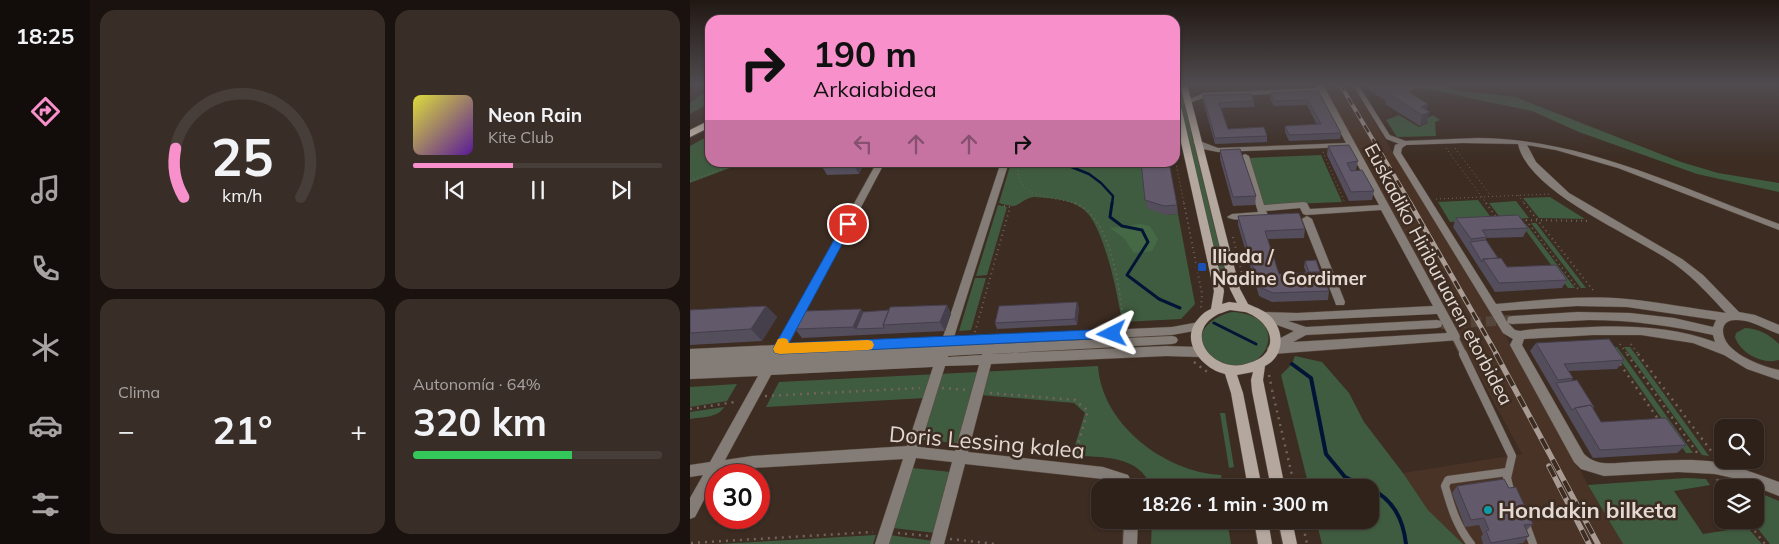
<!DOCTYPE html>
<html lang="es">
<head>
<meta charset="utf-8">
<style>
  :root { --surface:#2d211a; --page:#392e27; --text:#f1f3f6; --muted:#a7a3a2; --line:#483e39; --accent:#f890cb }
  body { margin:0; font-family:Mulish,sans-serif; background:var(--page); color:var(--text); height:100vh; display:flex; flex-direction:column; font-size:19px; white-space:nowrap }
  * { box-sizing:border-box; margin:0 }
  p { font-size:16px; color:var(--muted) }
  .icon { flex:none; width:28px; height:28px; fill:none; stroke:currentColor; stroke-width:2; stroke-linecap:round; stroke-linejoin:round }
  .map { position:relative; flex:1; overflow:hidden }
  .panel { display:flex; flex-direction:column; gap:10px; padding:10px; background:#19120e; width:600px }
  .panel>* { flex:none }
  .hud { position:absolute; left:15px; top:15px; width:475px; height:152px; border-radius:15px; box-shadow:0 1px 4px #0004,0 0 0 1px var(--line); background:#f890cb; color:#111; overflow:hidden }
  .tools { position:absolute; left:1024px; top:419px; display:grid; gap:10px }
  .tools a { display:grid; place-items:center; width:50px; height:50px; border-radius:10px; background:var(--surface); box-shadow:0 1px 4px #0004,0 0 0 1px var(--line); font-size:25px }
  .speed { position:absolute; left:15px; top:464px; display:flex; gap:10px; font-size:25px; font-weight:700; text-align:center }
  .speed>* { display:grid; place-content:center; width:65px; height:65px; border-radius:50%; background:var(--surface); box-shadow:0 1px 4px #0004,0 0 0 1px var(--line); line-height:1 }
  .speed .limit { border:8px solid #d22; background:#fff; color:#111 }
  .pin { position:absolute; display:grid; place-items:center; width:42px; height:42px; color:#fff; margin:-21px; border:2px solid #fff; border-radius:50%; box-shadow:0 1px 5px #0007 }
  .me { position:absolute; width:55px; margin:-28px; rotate:267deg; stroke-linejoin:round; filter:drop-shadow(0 0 4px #0008) }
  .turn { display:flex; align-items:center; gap:18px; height:105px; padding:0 25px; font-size:22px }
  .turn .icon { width:65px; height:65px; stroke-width:2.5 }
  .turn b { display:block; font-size:35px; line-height:42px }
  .lanes { display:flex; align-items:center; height:48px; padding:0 25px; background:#0003; justify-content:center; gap:25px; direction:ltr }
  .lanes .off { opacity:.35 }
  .big { font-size:38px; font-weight:700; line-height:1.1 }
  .panel .tile { flex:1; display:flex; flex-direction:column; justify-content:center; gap:8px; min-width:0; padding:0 18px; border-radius:15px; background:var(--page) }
  .panel .dial { align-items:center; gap:0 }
  .dial svg { height:130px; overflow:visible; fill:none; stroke:var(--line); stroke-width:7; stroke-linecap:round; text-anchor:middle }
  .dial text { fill:var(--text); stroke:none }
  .song { display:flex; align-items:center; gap:15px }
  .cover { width:60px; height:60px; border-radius:8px; background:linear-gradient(135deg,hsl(60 70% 55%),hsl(270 70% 35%)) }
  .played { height:5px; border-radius:2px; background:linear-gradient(90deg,var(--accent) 40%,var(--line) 40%) }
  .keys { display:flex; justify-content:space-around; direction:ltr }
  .heat { display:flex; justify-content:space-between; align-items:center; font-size:28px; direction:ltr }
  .charge { height:8px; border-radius:4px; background:linear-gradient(90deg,#34c759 64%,var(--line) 0) }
  .panel .tiles { flex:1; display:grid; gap:10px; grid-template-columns:repeat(2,1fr) }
  .trip { position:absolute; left:401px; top:479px; width:288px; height:50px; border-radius:15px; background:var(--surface); box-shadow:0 1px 4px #0004,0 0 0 1px var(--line); font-weight:700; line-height:50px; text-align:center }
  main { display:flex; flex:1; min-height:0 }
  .dock { display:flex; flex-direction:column; width:90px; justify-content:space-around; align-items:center; background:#120d0a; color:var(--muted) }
  .dock .icon { width:35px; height:35px }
  .dock .current { color:var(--accent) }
  .dock b { font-size:22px; color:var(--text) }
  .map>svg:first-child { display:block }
</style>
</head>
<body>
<main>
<nav class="dock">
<b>18:25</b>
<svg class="icon current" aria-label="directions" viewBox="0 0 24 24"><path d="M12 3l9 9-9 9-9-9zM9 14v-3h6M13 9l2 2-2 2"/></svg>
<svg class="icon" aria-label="music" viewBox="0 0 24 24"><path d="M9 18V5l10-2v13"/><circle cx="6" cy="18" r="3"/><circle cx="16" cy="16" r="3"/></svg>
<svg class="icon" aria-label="phone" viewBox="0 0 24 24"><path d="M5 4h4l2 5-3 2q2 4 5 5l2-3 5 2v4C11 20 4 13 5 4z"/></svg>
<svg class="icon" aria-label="climate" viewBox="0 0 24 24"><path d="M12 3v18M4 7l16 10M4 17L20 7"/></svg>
<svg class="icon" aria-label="car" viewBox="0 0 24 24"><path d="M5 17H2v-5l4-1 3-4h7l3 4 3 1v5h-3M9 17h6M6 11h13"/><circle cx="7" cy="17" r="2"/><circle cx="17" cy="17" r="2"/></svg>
<svg class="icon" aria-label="filters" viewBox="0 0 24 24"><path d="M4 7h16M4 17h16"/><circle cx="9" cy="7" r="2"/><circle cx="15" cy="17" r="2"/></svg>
</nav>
<section class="panel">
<div class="tiles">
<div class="tile dial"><svg viewBox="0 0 100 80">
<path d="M14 69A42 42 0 1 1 86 69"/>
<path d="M14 69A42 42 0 0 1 9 39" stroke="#f890cb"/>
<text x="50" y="56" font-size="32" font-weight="700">25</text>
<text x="50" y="72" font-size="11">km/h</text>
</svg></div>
<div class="tile">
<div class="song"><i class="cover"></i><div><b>Neon Rain</b><p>Kite Club</p></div></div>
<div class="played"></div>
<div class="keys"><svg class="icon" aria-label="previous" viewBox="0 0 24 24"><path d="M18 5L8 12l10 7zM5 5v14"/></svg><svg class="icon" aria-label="pause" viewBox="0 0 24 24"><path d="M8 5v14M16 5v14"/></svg><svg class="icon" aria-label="next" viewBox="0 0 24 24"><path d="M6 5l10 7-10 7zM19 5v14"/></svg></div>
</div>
<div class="tile"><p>Clima</p>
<div class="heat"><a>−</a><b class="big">21°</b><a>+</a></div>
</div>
<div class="tile"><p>Autonomía · 64%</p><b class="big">320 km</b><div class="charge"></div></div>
</div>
</section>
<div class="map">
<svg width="1089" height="544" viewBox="0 0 1089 544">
  <rect width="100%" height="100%" fill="#3c2c22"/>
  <path fill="#493326" d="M631 84H661L813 331 898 485 933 544H773L738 510 713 473 832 454Z"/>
  <path fill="#405c40" d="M694 84H742L763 90 825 97 991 162 1028 173 1089 183V192L1007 174 889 132 842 111 728 87 713 95Z
    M20 88V103L0 114V103Z
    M487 90H491L539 286H533Z
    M709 115 729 127 738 123 733 120 743 115 750 120 745 122 746 136 707 137 696 120Z
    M20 135V162L53 163 0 183V146Z
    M631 155 652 202 573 205 558 158Z
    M321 163H451L475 215 488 214 505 304 491 319 432 322C428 296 414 224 393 209 380 199 360 198 345 197 336 197 331 204 324 206 320 206 313 204 309 203Z
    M860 197 895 219 849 218 833 198Z
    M788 200 803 220 760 222 748 202Z
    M826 201 839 218 812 220 799 203Z
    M308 205 317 207 297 275 286 276Z
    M841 223H846L896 288H891Z
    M831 224H836L885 288H878Z
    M285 278H296L281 330 269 331Z
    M542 312C610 315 571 393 521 356 497 338 521 316 542 312Z
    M1055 328C1069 329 1079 334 1089 344V360C1073 365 1050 353 1045 337L1046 333Z
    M921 347H927L1003 453H996Z
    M934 347H940L1019 456 1012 455Z
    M605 356 632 362 659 393 674 422 713 473 738 510 773 544H632L626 520H680V488L619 487 591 375 602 364Z
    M408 366C412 425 475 472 531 475L533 487H461C449 454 411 458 382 455L395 413 384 403 290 395 277 444 222 439 235 398 76 407 89 382Z
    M47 384 37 401 0 407V387Z
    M34 407C28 418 12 417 0 419V412Z
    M530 413H535L544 467 539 468Z
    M222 468 261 472 246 533 203 528Z
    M996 478 1016 479 1020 485 984 491 1013 534 1057 527 1072 544H933L898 485Z
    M1065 491 1089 501V544H1080L1061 520H1065Z
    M462 520H537L541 544H461Z
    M186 535 183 544H28Z
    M199 535 244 541 243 544H196Z"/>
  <path fill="#456945" d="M450 224 460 226 468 239 462 251 444 253 434 238 420 228Z"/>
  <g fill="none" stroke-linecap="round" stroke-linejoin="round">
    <path stroke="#001535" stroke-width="2.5" d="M369 162 399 174 411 183 423 196 422 204"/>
    <path stroke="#001535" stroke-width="3" d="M422 203 420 217 432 226 452 230 458 242 437 275 469 299 490 308
      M524 323 566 344"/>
    <path stroke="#001535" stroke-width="4" d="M602 364 621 378 636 454 655 477 678 488
      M680 488C703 500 713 518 716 544"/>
    <path stroke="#55463c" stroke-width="10" stroke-dasharray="10 5" stroke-linecap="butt" d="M751 324 822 320"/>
    <g stroke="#57483e" stroke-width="6">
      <path id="lane-far2" d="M665 84 698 137 714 143"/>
    </g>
    <g stroke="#57483e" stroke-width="8">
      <path id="lane-far1" d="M765 337 774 355"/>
    </g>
    <g stroke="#57483e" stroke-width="9">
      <path id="lane" d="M773 354 822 456 817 478 820 490
        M835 522 843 544
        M781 544C767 527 761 507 755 486L758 480 817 472"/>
    </g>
    <g stroke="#57483e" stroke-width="1">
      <path id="street" d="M625 84H631L636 90 769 334 770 337 769 340 583 354 579 352 577 349 581 343 604 331 570 319 569 316 570 313 574 312 607 313 743 306 691 210 616 215 613 214 610 208 576 211 578 215C572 220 543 222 537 217L542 214 568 212 551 156 555 154 559 156 574 205 614 202 617 203 620 209 689 205 658 147 528 152 513 149 503 142 507 140 528 148 656 143 629 92 515 97 497 104 493 102 514 93 627 88ZM747 314 757 333 603 342 616 335 747 328 751 327 752 324 751 321 747 320 616 327 598 321Z
        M788 138C895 139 990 188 1089 224V230L928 168 866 150 837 145 846 162 879 193 992 259 1013 275 1049 312 1065 315 1089 325V334C1074 329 1061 319 1045 320 1039 320 1034 323 1033 329 1031 352 1071 366 1089 370V380L1057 369 1034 355 1003 343 951 335H903L834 339 832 345 894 454C907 467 924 463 941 462 969 461 998 458 1026 462 1048 466 1069 475 1089 482V496L1043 478 1025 474 988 472 914 476 891 469 884 462 820 345 823 339 813 333 703 153 705 145 714 141ZM773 143 828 144C839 194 947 236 986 265 1005 279 1020 296 1036 313 1003 309 970 302 937 299 893 295 850 300 806 304L711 153 712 148 716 145ZM887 306 937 307 1026 320 1023 327 984 318 940 313 888 312 822 316 818 317 817 322 811 311ZM899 320C942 320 982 326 1023 335L1025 342C979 325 929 325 880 328 864 328 847 328 830 331L825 330 818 323 822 324Z
        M187 162H195L98 345 253 337 311 162H319L264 337 482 327 509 322 513 323 514 326 513 329 509 330 482 335 261 346 482 336 486 337 488 340 486 343 482 344 301 354 476 346 509 347 513 349 515 352 513 355 509 357 476 356 301 364 278 452 413 467 438 475 445 488H431L429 484 413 479 275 464 254 544H240L262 462 226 458 199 544H185L213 459 62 468 28 473 5 517 0 519V498L13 475 0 477V465L20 462 68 376 0 379V369L246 357 0 369V359L250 347 0 359V349L86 345ZM292 354V355L258 357V356ZM289 365 265 451 230 447 255 366ZM243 367 217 446 62 456 35 460 81 375Z
        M617 216 622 219 655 302 654 305H646L645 302 612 219Z
        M434 520H448L447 544H433Z"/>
    </g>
    <g stroke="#57483e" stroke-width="1">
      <path id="secondary" d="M490 84H497L550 289 558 304C567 308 576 311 582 318 595 333 594 357 575 366L573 380 595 488H581L562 391 561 380 563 372 547 375 553 393 572 488H558L541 393 535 374C512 369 488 340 509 318 512 314 516 311 521 309L524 291 485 115V96L489 98 534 291 532 304 539 302 547 303 540 289ZM540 310C545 311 550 311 555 312 574 318 590 339 573 356 567 361 559 363 552 365 521 370 495 334 525 316 529 313 535 312 540 310Z
        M564 520H578L582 544H568Z
        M588 520H602L607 544H593Z"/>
    </g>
    <g stroke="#57483e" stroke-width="2">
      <path id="primary" d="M20 120V127L0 137V130Z"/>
    </g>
    <path stroke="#72645b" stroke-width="1" stroke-dasharray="1 3" stroke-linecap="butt" d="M756 148 797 204
      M765 148 801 196
      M633 152 655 203
      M485 158 494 204
      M327 162C328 167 327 173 329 178 336 199 371 198 388 204
      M0 181 50 162
      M828 195 835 204
      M746 199 859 194"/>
    <path stroke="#72645b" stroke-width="2" stroke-dasharray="1 4" stroke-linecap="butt" d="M385 203C422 217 429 289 434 323
      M494 203 512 294 511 308
      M796 203 806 217
      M834 203 903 290
      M831 220 901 221
      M836 220 889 290
      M543 237 553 278
      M285 332 320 207 310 205
      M930 344 938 355
      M941 344 949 355"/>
    <path stroke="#72645b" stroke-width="2.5" stroke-dasharray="2 5" stroke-linecap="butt" d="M937 354 1008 454
      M948 354 1025 456
      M504 362 520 374
      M930 364 968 419
      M579 375 582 389
      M252 388 277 390
      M582 390 605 488
      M300 393 385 400 398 411 384 457
      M75 396 230 388
      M0 409 45 402
      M1027 479 1032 488
      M612 520 617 544
      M1056 520 1075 544
      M208 533 238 536
      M260 539 306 544
      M1 543 183 532"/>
    <use href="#lane-far2" stroke="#847c76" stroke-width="5"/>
    <use href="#lane-far1" stroke="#847c76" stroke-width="6"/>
    <use href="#lane" stroke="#847c76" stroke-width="8"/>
    <use href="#street" fill="#847c76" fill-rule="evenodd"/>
    <use href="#secondary" fill="#b4a79e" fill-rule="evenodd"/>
    <use href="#primary" fill="#d9c9bc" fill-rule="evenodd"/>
    <g stroke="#a79b93" stroke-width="4">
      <path id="rail-far2" d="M650 84 721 204"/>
    </g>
    <g stroke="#a79b93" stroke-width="5">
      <path id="rail-far1" d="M720 203 807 355"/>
    </g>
    <g stroke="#a79b93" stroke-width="5.5">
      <path id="rail" d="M806 354 908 544
        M859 466 899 544"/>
    </g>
    <use href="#rail-far2" stroke="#3c2c22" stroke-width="2.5" stroke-dasharray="8" stroke-linecap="butt"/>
    <use href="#rail-far1" stroke="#3c2c22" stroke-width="3" stroke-dasharray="9" stroke-linecap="butt"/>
    <use href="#rail" stroke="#3c2c22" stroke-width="4" stroke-dasharray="12" stroke-linecap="butt"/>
  </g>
  <path fill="#544d5c" d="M680 84H715V89L737 110 736 123 730 126 695 104 696 101 679 90Z
    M628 91 651 133 650 139 599 141 595 132V126L627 125 617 105 584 106 580 99 581 93Z
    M513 95 564 101V107L531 108 538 129 577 136V142L525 144 513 101Z
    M638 146 668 161 666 170 684 191 682 200 659 201 637 155Z
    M530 150 566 196 565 205 543 206 530 159Z
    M130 162H175L169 174 137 175 130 163Z
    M451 162 487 205 488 214 475 215 457 208Z
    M548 216 615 229 614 238 578 239 589 274 616 273 614 267 615 261 630 272 639 291 638 300 582 302 569 296 548 225Z
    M766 218 838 228 833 237 796 238V240L808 258 817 267 877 280 872 288 805 292 763 227Z
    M387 302 389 308 387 325 307 329 305 323Z
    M257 305 261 314 255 331 112 338 105 329 171 309 173 312 199 310Z
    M76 306 87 317 72 341 0 345V310Z
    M846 343 934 360 927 369 879 371 883 378 881 381 904 407 903 409 911 422 996 445 987 453 903 458 840 351Z
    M767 486 819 488 843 524 837 530 839 536 833 543 826 544H793L791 537 793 534 789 525 775 527 762 493Z"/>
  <path fill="#453e4b" d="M716 84 713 95 710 87Z
    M738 104 736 114 740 112 736 123 730 126 732 115 731 107Z
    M86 162H106L89 165Z
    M162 162H175L169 174Z
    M387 302 389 308 387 325 385 319Z
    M257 305 261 314 255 331 250 322Z
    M76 306 87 317 72 341 61 329Z
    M171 309 178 318 166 329 163 327Z"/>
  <path fill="#62596b" stroke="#453e4b" d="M689 84H716L710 87 738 104 731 107 740 112 732 115 698 93 702 92Z
    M628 91 651 133 599 135 595 126 631 124 618 100 584 101 581 93Z
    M561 94 564 101 529 103 538 129 574 127 577 136 525 138 513 95Z
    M659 145 668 161 657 163 661 171 672 170 684 191 661 192 638 146Z
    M550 149 566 196 543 197 530 150Z
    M130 162H153L130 163Z
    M451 162H479L487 205 474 206 455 200Z
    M609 213 615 229 575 231 589 274 632 272 639 291 583 293 569 287 548 216Z
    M828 215 838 228 792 230 797 237 781 239 766 218Z
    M796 240 808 258 793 259 792 262 780 242Z
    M811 258 817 267 866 265 877 280 809 283 793 259Z
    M626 260 630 272H619L615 261Z
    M387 302 385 319 305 323 309 306Z
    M257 305 250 322 193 325 200 307Z
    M76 306 61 329 0 333V310Z
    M171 309 163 327 105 329 115 311Z
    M199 310 193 325 194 328 166 329 173 312Z
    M919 339 934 360 874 364 883 378 868 380 846 343Z
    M887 380 904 407H902L901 405 885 408 882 410 866 383Z
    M901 405 911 422 976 418 996 445 910 450 885 408Z
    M814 479 819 488 826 487 843 524 834 525 839 536 801 543 796 531 799 530 794 518 781 520 767 486Z"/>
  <linearGradient id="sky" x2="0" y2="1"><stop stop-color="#211813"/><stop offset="0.53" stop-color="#504b4f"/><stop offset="1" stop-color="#504b4f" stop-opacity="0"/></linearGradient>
  <rect width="1089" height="160" fill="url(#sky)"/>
  <path fill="#1a73e8" stroke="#114b97" d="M158 220 163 224 99 343 422 329 426 330 428 334 426 337 422 338 90 354 85 353 83 349 85 345 153 224Z"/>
  <path fill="#f59e0b" d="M93 338 97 339 99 343 178 340 182 341 184 345 182 349 178 350 90 354 85 353 83 349 88 339Z"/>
  <rect fill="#1a4fb4" stroke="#3c2c22" stroke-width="2" x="507" y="262" width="10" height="10" rx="2.5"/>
  <circle fill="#0f9aa8" stroke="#3c2c22" stroke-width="2" cx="798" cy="510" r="5"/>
  <g text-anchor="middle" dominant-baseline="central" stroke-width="5" stroke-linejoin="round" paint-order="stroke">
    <g font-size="19" font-weight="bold" fill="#e3d8d2" stroke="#3c2c22" text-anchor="start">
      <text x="522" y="256">Iliada /<tspan x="522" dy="22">Nadine Gordimer</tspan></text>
    </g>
    <g font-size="19" fill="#e3d8d2" stroke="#3c2c22">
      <text transform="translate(749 274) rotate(62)">Euskadiko Hiriburuaren etorbidea</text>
    </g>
    <g font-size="22" fill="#e3d8d2" stroke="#3c2c22">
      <text transform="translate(297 442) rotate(5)">Doris Lessing kalea</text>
    </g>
    <g font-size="22" font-weight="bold" fill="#e3d8d2" stroke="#3c2c22" text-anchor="start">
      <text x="808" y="510">Hondakin bilketa</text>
    </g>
  </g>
</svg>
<div class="tools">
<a><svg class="icon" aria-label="search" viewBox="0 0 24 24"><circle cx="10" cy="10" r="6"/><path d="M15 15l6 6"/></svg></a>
<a><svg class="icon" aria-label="layers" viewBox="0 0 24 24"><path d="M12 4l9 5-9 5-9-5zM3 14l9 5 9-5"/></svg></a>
</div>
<div class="speed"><div class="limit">30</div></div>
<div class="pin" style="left:158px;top:224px;background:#d93025"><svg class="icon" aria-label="arrive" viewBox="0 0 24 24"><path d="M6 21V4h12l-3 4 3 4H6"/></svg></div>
<svg class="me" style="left:422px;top:334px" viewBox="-20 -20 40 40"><path d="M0-17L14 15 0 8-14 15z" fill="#1a73e8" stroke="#fff" stroke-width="4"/></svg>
<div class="trip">18:26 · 1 min · 300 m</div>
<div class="hud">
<div class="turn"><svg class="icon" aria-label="right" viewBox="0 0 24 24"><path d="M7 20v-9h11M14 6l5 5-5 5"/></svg><div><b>190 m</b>Arkaiabidea</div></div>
<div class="lanes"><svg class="icon off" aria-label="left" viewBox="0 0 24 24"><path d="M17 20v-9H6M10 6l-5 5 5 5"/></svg><svg class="icon off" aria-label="ahead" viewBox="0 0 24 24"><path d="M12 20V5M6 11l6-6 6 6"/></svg><svg class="icon off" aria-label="ahead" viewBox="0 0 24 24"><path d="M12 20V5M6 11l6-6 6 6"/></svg><svg class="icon" aria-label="right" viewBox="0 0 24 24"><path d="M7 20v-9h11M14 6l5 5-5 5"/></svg></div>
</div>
</div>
</main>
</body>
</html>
